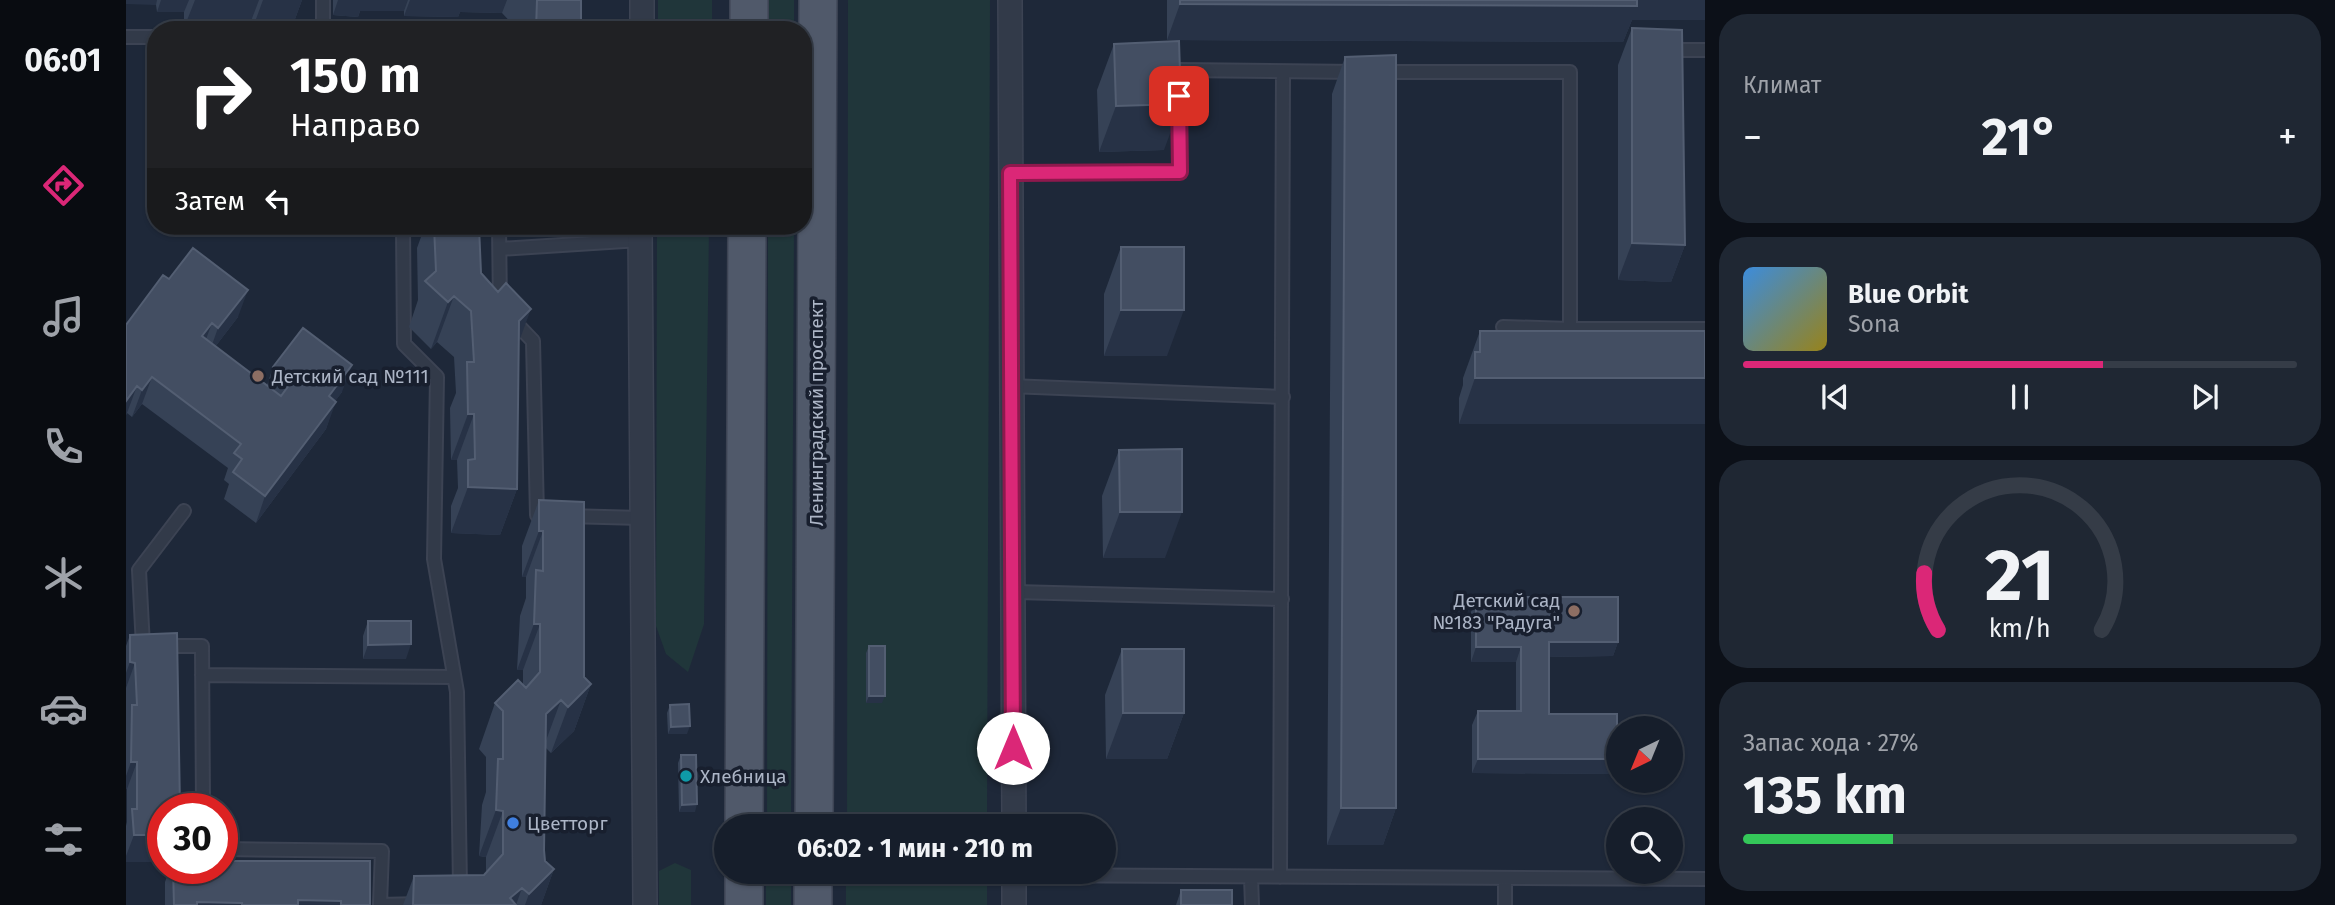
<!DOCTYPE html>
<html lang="ru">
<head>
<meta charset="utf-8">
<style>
  :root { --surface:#161e2b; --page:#1f2733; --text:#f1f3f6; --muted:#9ea2a9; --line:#353c47; --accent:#db2777 }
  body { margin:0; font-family:"Fira Sans",sans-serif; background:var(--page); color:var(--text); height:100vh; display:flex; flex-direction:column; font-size:26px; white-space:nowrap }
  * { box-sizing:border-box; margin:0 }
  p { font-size:23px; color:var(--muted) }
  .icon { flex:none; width:38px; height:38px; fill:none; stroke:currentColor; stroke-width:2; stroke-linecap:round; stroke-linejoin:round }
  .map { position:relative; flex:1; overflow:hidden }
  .sheet { display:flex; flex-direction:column; gap:14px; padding:14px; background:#0c1018; width:630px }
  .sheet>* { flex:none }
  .hud { position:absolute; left:21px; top:21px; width:665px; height:214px; border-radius:28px; box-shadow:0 2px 5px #0004,0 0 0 2px var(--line); background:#202124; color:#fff; overflow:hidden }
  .needle { width:46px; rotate:223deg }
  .tools { position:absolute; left:1480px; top:716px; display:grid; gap:14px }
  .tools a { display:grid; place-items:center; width:77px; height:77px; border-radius:50%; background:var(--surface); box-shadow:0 2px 5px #0004,0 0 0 2px var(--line); font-size:35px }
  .speed { position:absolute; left:21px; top:793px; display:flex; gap:14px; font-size:35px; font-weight:700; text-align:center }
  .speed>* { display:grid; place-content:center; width:91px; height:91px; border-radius:50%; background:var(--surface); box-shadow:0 2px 5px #0004,0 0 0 2px var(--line); line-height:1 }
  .speed .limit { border:10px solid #d22; background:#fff; color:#111 }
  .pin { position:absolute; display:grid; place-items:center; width:60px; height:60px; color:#fff; margin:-30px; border-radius:14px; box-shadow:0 4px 10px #0006 }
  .me { position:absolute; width:77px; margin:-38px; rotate:0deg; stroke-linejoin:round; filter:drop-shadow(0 0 5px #0008) }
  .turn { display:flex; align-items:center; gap:24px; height:147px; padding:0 28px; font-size:32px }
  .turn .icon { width:91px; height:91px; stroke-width:2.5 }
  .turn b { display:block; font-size:49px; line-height:60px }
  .then { display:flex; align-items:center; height:66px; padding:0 28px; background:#0003; gap:14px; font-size:26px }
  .big { font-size:52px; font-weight:700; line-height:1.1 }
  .sheet .tile { flex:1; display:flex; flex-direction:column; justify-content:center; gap:10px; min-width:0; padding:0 24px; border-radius:28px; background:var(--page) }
  .sheet .dial { align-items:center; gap:0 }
  .dial svg { height:182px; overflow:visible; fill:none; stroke:var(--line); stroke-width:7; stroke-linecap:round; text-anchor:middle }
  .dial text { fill:var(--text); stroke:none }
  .song { display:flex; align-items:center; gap:21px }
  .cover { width:84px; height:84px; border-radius:10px; background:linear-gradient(135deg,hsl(210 70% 55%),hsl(50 70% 35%)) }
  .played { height:7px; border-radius:4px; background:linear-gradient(90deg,var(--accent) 65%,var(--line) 65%) }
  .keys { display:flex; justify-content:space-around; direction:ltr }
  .heat { display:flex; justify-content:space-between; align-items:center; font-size:38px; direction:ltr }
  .charge { height:10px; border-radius:5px; background:linear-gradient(90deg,#34c759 27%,var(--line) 0) }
  .trip { position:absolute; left:588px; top:814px; width:402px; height:70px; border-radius:35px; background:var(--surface); box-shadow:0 2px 5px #0004,0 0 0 2px var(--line); font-weight:700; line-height:70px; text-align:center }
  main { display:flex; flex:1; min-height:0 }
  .tab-bar { display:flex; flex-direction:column; width:126px; justify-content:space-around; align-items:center; background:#090c11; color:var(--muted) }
  .tab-bar .icon { width:49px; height:49px }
  .tab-bar .selected { color:var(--accent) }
  .tab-bar b { font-size:32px; color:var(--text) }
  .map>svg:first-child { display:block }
</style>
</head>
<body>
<main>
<nav class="tab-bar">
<b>06:01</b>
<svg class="icon selected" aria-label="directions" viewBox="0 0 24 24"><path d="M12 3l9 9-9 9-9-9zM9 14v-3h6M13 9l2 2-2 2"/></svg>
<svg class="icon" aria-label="music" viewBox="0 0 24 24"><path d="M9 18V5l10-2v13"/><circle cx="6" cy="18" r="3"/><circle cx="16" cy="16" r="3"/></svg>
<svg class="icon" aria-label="phone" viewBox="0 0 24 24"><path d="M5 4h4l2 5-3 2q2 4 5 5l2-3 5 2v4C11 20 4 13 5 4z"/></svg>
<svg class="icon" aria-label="climate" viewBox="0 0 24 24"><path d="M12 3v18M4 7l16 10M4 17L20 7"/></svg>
<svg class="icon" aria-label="car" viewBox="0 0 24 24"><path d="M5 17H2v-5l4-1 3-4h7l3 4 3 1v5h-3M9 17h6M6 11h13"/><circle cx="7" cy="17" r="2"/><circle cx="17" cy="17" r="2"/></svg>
<svg class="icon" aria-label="filters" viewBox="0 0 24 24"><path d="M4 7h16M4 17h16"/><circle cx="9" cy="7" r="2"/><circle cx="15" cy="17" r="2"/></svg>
</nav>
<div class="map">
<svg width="1579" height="905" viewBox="0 0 1579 905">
  <rect width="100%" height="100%" fill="#1e2839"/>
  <path fill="#20363a" d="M532 0H586V30H532Z
    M643 0H668V30H643Z
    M722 0H864L861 826H721Z
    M531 226H583L578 624 562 672 540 654 530 626Z
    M642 226H668L665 826H641Z
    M549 863 565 870V905H533V871Z
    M640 872H665V905H640Z
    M720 872H861V905H720Z"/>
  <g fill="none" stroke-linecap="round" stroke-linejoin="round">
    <g stroke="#3c4353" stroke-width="16">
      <path id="service" d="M197 30V0
        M0 37H30
        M1541 50H1579
        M1256 72H1444V329H1579
        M884 173 1053 172V70L1231 72
        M277 226 278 344 311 377 308 559 331 692 334 887 331 890
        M373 226 374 306
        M374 249 514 240
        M386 319 407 341 411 515H416
        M1377 327 1444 329
        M886 386 1157 397
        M441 516 515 518
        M886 592 1156 599
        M17 646 13 570 58 511
        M35 646H76L77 808
        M76 675 328 677
        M96 849 256 851 254 904
        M690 874 1579 879
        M1125 877 1126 905
        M1154 877 1157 72
        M1379 878V905
        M254 905 294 904"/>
    </g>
    <g stroke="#3c4353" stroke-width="26">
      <path id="minor" d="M884 0 888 826
        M516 30V0
        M514 226 519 905
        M888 872V905"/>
    </g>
    <g stroke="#3c4353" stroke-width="40">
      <path id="primary" d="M623 30V0
        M618 826 621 226
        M688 826 692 0
        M618 905V872
        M687 905V872"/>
    </g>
    <use href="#service" stroke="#323a49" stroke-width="12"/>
    <use href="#minor" stroke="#323a49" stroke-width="23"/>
    <use href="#primary" stroke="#50596a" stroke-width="37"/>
  </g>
  <path fill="#364256" d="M0 0H176L165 30H125V21H85L83 28H58V12H31L30 5Z
    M207 0H455V30H392L376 13 334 12 332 17 278 16V11H234L232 17 207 15Z
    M1041 0H1579V20H1506L1497 42 1041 40Z
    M1506 28 1559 245 1545 282 1492 280V65Z
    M988 44 1038 150 973 152 971 90Z
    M1219 57 1270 808 1257 845H1201L1206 94Z
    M299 226H353L355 273 393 343 391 489 374 535 325 533V506L332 488 331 460H325L324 408 330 393 328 357 311 342 305 349 283 327 292 300 291 248Z
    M995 247 1041 356H978V294Z
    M43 279 112 317 89 347 141 385 147 367 216 392 209 401 200 429 130 523 98 499 103 484 98 480 102 468 16 404 6 417 1 413 0 415V325Z
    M1354 331H1579L1333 424V398L1337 385V378Z
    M993 450 1039 558H977L976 496Z
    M413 500 458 677 465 684 448 731 425 753 420 748 418 850 419 861 428 869 415 905H277L288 876 358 875 360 874V857L353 856 356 805 360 792V757L353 749 369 703 397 684V670H391L394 616 400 598V577H396V546Z
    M1350 597 1492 642 1487 656 1423 657V714L1491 759 1486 774 1346 773V725L1352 711H1390V662H1345V612Z
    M242 621 280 659H237V636Z
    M4 635 54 808 0 862V826L1 822V789H0V646Z
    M743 646 756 703H740V653Z
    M996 649 1058 713 1041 759H980L979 695Z
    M544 705 561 734H542L541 713Z
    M555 755 569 812H553L552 763Z
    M44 868H96L244 905H39V882Z
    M1055 890 1106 905H1050Z"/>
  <path fill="#273246" d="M0 0H31L30 5 0 4Z
    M35 0H63L58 12H31Z
    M69 0H133L125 21H85L83 28H58Z
    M137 0H176L165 30H126Z
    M212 0H282L278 11H234L232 17 207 15Z
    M284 0H381L376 13 334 12 332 17 278 16Z
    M1504 0H1579V20H1506L1497 42 1041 40 1054 4Z
    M1055 104 1038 150 973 152 990 106Z
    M1506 243 1559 245 1545 282 1492 280Z
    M122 290 112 317 82 356 92 328Z
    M328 296 311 342 305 349 322 302Z
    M405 309 388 355 393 321Z
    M995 310H1058L1041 356H978Z
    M86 323 76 350V336Z
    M226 365 216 392 193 423 203 396Z
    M26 377 16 404 6 417 16 390Z
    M1349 378H1579V424H1333Z
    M11 386 1 413 0 415V401Z
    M210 402 200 429 130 523 139 496Z
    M342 414H348L331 460H325Z
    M342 487 391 489 374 535 325 533Z
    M994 512H1056L1039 558H977Z
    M413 531H417L400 577H396Z
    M408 624H414L397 670H391Z
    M1423 642H1492L1487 656 1418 657Z
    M285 644 280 659H237L242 645Z
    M1350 647H1395L1390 662H1345Z
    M4 662 9 663 0 688V673Z
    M465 684 448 731 425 753 442 707Z
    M743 696H759L756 703H740Z
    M435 700 418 746 420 714Z
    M997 713H1058L1041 759H980Z
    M564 726 561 734H542L545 727Z
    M1352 759H1491L1486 774 1346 773Z
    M5 762H11L1 789H0V776Z
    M571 804 569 812H553L556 805Z
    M1215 808H1270L1257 845H1201Z
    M370 810 377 811 360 857 353 856Z
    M8 835H37V862H0V856Z
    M428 869 415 905H399L403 894Z
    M396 888 390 905 384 898Z
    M172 900 215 901 214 905H170Z
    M71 902 116 903 115 905H69Z"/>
  <path fill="#434e62" stroke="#535e72" stroke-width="2" d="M411 0H455V30H410Z
    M1054 0H1511V6L1054 4Z
    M1506 28 1556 30 1559 245 1506 243Z
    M1053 41 1055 104 990 106 988 44Z
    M1270 55V808H1215L1219 57Z
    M308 226H353L355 273 372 292 380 283 405 309 393 321 391 489 342 487V460L349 459 348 414H342L341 362H348L345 311 328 296 322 302 299 281 310 271Z
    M995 247H1058V310H995Z
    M67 248 122 290 92 328 86 323 76 336 155 396 166 381 147 367 177 328 226 365 203 396 210 402 139 496 107 472 116 459 108 453 115 444 26 377 16 390 11 386 0 401V325L37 275 43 279Z
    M1354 331H1579V378H1349V352H1354Z
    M1056 449V512H994L993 450Z
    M413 500 458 502V677L465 684 442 707 435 700 420 714 418 850 419 861 428 869 403 894 396 888 384 898 390 905H287L288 876 358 875 377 854V811L370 810 372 759H377V711L369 703 392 680 400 688 414 672V624H408L410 570 417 571V531H413Z
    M1350 597H1492V642H1423V714H1491V759H1352V711H1395V647H1350Z
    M242 621H285V644L242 645Z
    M51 633 54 808H37V835H8L6 809H11V762H5L6 705H11L9 663 4 662V635Z
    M743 646H759V696H743Z
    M996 649H1058V713H997Z
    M563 704 564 726 545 727 544 705Z
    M555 755H570L571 804 556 805Z
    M96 861H244V905H215V901L172 900V905H116V903L71 902V905H48L47 868H96Z
    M1055 890H1106V905H1055Z"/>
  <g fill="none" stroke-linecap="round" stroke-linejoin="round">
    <g stroke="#8e194d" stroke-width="18">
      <path id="route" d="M887 748 884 173 1054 172 1053 96"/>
    </g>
    <use href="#route" stroke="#db2777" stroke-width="12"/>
  </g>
  <g fill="#8d6e63" stroke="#181f2e" stroke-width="2.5">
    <circle cx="132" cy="376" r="7"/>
    <circle cx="1448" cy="611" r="7"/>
  </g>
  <circle fill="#0f9aa8" stroke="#181f2e" stroke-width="2.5" cx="560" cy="776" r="7"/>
  <circle fill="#3f7fe0" stroke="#181f2e" stroke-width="2.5" cx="387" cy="823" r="7"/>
  <g text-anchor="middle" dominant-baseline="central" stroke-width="7" stroke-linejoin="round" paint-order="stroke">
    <g font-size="19" fill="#acb5c6" stroke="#181f2e" text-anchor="start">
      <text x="146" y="376">Детский сад №111</text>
      <text x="1434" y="600" text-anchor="end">Детский сад<tspan x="1434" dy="22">№183 "Радуга"</tspan></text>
      <text x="574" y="776">Хлебница</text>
      <text x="401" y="823">Цветторг</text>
    </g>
    <g font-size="19" fill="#acb5c6" stroke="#181f2e">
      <text transform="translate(690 413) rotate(-90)">Ленинградский проспект</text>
    </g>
  </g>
</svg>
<div class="tools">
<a><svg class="needle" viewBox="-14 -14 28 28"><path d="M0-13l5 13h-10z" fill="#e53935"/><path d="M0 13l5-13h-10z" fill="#9ea2a9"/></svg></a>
<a><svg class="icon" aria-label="search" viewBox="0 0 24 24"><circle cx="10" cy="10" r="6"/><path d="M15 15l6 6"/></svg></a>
</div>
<div class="speed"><div class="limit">30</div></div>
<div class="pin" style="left:1053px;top:96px;background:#d93025"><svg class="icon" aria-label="arrive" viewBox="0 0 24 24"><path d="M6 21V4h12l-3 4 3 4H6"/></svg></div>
<svg class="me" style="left:887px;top:748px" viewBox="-20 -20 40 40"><circle r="19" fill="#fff"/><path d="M0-13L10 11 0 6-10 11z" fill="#db2777"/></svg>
<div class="trip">06:02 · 1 мин · 210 m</div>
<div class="hud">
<div class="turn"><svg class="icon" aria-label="right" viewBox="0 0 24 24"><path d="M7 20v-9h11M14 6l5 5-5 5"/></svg><div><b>150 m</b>Направо</div></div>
<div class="then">Затем<svg class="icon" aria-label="left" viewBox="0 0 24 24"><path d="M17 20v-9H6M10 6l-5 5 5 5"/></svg></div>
</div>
</div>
<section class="sheet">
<div class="tile"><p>Климат</p>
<div class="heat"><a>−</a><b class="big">21°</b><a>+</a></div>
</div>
<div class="tile">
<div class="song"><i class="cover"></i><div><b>Blue Orbit</b><p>Sona</p></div></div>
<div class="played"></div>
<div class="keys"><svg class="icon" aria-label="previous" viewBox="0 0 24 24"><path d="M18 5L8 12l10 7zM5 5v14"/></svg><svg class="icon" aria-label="pause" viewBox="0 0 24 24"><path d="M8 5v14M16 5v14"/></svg><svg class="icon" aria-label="next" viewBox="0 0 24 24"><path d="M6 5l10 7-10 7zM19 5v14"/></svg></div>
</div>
<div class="tile dial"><svg viewBox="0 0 100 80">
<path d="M14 69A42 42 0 1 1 86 69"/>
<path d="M14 69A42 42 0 0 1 8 44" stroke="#db2777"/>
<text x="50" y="56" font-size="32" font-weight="700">21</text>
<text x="50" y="72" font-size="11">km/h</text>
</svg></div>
<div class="tile"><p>Запас хода · 27%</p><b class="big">135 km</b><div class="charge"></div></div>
</section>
</main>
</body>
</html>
